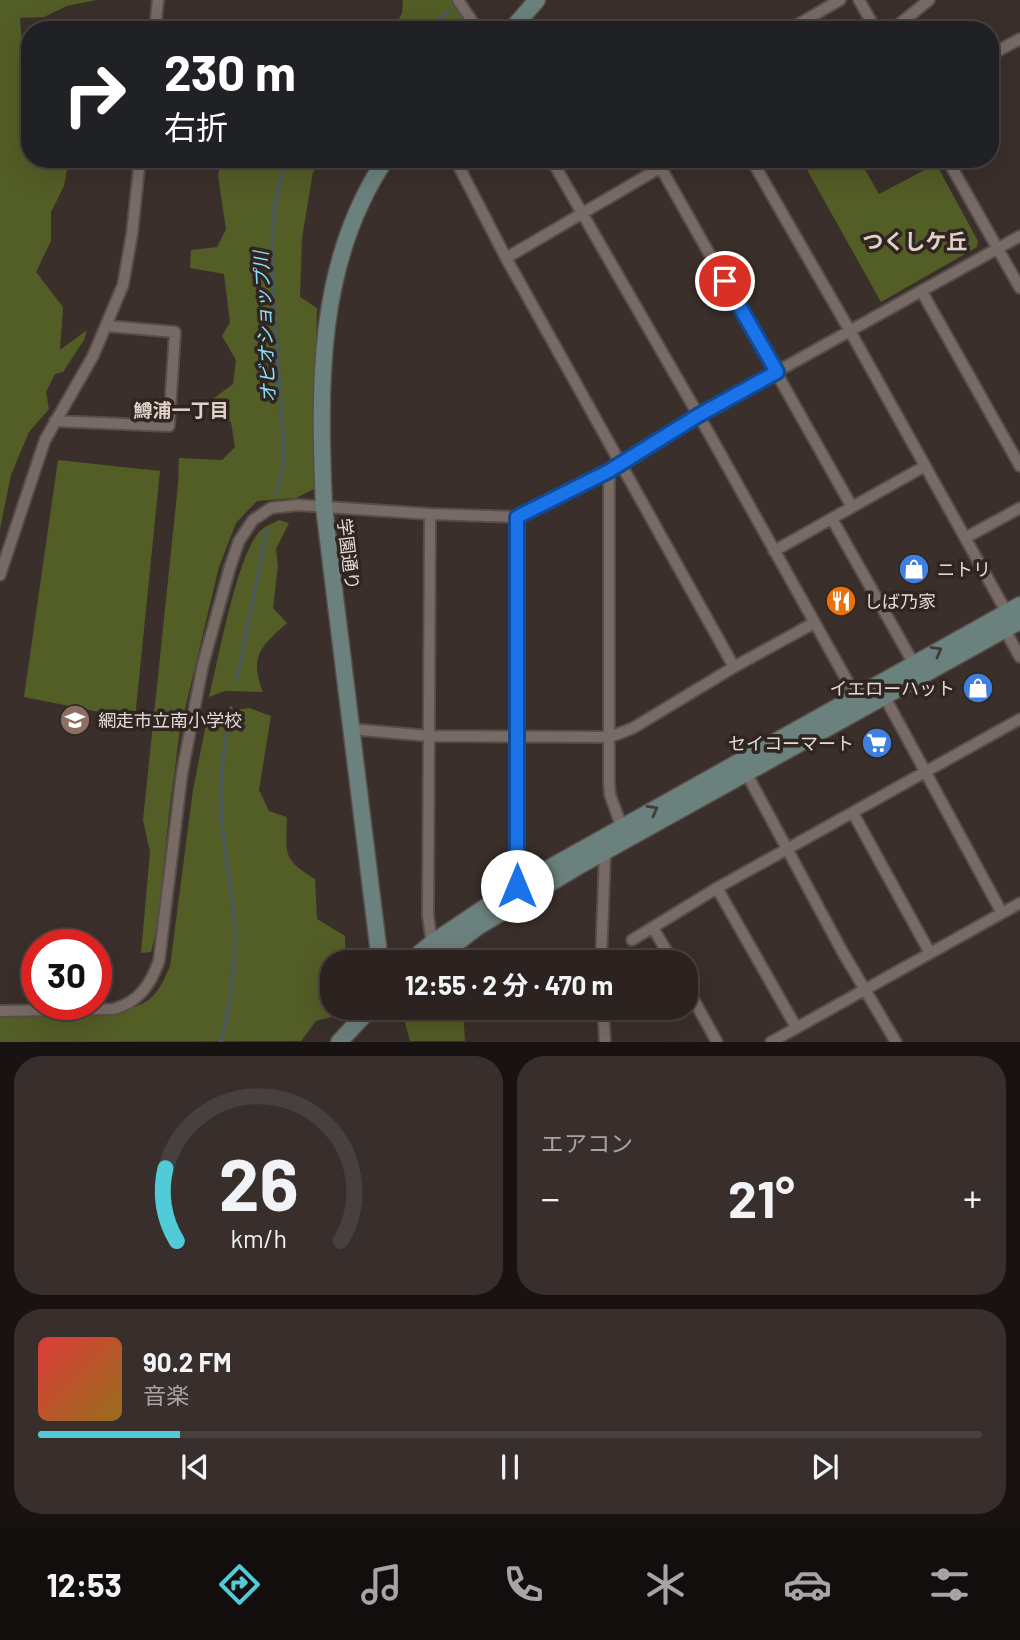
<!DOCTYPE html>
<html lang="ja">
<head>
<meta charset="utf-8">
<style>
  :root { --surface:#2c2320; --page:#382f2d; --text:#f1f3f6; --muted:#a6a4a5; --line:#48403e; --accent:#52cbd9 }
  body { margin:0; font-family:Barlow,"Noto Sans JP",sans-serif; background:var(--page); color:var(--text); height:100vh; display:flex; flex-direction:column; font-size:26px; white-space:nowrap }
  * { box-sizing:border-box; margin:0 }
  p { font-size:23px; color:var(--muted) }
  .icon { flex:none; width:38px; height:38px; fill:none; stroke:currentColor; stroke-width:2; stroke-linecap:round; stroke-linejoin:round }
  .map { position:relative; height:1042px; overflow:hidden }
  .drawer { display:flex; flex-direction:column; gap:14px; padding:14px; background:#181312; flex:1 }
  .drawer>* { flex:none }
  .guide { position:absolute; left:21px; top:21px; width:978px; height:147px; border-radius:28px; box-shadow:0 7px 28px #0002,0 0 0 2px var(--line); background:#202124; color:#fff; overflow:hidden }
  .speed { position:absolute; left:21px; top:929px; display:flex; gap:14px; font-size:35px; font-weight:700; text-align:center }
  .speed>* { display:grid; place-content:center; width:91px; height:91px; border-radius:50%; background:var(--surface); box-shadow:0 7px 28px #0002,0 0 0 2px var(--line); line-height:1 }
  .speed .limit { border:10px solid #d22; background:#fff; color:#111 }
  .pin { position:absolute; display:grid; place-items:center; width:60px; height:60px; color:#fff; margin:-30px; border:4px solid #fff; border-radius:50%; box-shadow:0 2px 7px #0007 }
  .me { position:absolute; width:77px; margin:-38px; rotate:0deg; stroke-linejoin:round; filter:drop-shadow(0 0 5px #0008) }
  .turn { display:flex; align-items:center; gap:24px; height:147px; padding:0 28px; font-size:32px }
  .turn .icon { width:91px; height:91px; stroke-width:2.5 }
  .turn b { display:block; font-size:49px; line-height:60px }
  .big { font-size:52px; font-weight:700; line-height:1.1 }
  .drawer .tile { flex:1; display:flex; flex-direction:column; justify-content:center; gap:10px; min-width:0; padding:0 24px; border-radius:28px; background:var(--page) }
  .drawer .dial { align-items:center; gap:0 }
  .dial svg { height:182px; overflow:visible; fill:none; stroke:var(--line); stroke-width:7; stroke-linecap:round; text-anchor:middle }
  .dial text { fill:var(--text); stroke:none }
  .song { display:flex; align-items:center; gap:21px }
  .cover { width:84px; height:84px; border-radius:10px; background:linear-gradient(135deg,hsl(0 70% 55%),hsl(40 70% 35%)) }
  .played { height:7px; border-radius:4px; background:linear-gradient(90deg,var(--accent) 15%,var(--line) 15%) }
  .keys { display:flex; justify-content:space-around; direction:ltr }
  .heat { display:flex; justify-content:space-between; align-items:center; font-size:38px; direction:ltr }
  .drawer .tiles { flex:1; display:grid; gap:14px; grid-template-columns:1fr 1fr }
  .tile:last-child { grid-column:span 2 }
  .trip { position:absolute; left:320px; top:950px; width:378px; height:70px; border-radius:28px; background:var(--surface); box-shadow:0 7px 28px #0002,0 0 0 2px var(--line); font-weight:700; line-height:70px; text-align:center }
  .menu { display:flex; height:112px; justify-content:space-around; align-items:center; background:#120e0d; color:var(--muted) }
  .menu .icon { width:49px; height:49px }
  .menu .active { color:var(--accent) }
  .menu b { font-size:32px; color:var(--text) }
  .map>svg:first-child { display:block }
</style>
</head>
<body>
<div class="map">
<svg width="1020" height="1042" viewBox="0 0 1020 1042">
  <rect width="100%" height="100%" fill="#3a2f2a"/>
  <path fill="#535d26" d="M0 0H96L67 6 44 17 20 18 23 57 26 71 30 72V159H69L64 186 51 212V241L36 272 63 307 60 350 87 330 84 340 63 372 55 374 46 392 49 409 29 432 11 475 0 529Z
    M403 0H451L470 30H393L402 13Z
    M221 159H326L313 172 302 238 300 297 317 308 314 489 296 498 257 501 236 523 219 567 180 730 169 814 158 925 151 952 141 953 150 852 143 820 178 484 179 458 222 460 235 447 231 422 210 416 206 404 233 384 236 360 222 336 230 322 224 274 190 268 191 250 217 247 226 229 218 176Z
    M801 159H859L879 194 936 164 978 241 977 247 881 302Z
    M58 460 160 471 135 719 24 697Z
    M279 520 289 523 276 549 278 566 273 608 287 623C261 646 249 657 263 692L225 691 209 697C218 661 237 555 260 531 265 526 274 523 279 520Z
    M249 708 271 716 259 790 269 811 287 817C286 854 282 859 315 879L317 919 345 936 346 962H332V1008H345L339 1015 316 1021 301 1041 0 1042V1014C42 1014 104 1022 142 1004 157 997 164 980 170 966L193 790 206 724 221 712Z
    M401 1008H463L465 1041H410Z"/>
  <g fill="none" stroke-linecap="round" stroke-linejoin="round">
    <path stroke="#49595d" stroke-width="3.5" d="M428 30 449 10
      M276 495 283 465 284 448C281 403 277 359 275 314 272 261 267 209 287 159
      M237 679 267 529
      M221 1042C232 999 237 958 234 915 231 877 221 841 221 803 220 771 226 739 231 708"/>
    <g stroke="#574e49" stroke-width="14">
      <path id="street" d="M458 0 478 30
        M859 0 876 30
        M155 30 158 0
        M788 30 840 0
        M892 30 929 0
        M990 55 1020 39
        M455 159 506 258 734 667
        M551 159 711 437 859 702
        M751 159 850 331 1007 613 1005 630 1020 657
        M947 159 1020 288
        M661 168 852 507
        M506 258 675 159
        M922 292 1020 466
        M55 421 169 426 175 332 107 326
        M609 471V781L610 795 624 833
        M430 514 428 916 432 943
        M517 517 516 736 518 888
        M832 519 914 664
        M965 538 1020 508
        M774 551 925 466
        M0 575 45 440 93 356 123 285 132 234 140 159
        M882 692 1002 913
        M351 729 429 736 610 737 633 728 734 667 814 623
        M743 767 842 951 896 1042
        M853 813 930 953
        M717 888 796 1027
        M653 928 673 962
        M632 940 717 888 1020 719
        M601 962 605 852 603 847
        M686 986 717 1042
        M603 1008 605 1042
        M0 1011 114 1009C140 1001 150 985 159 961L182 773 203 664 230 567 239 541 253 520 271 508 298 505 430 514 517 517 609 471 699 415 1020 236
        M771 1042 1020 903"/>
    </g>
    <g stroke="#574e49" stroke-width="19">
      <path id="secondary" d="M511 30 537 0
        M380 962 324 507C319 387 316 262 386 159
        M409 962 432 943 517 886 1020 605
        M432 962 479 926 577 867 1020 621
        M339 1042 371 1008"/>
    </g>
    <use href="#street" stroke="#786b65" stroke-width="10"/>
    <use href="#secondary" stroke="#6b817d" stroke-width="16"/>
  </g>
  <defs><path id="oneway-chevron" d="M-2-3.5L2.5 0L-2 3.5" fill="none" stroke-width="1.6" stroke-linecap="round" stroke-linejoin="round" transform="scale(1.75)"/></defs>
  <g stroke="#3f3c37">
    <use href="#oneway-chevron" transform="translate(937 651) rotate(-29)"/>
    <use href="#oneway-chevron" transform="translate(653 810) rotate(-29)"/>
  </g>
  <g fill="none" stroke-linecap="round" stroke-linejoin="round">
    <g stroke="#114b97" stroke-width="18">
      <path id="route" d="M517 886V517L609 471 699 415 777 372 725 281"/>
    </g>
    <use href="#route" stroke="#1a73e8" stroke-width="12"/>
  </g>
  <defs>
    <g id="shop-disc" transform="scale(1.575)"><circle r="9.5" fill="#3f7fe0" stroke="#302520"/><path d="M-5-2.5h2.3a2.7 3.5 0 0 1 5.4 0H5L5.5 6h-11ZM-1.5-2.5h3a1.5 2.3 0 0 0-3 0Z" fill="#fff"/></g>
    <g id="restaurant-disc" transform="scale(1.575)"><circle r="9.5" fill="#e8710a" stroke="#302520"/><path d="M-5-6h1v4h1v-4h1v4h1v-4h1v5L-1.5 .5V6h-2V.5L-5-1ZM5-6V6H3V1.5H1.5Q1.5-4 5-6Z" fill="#fff"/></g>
    <g id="school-disc" transform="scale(1.575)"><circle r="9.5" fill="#8d6e63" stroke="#302520"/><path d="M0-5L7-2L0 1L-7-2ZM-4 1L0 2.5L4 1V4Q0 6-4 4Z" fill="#fff"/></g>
    <g id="supermarket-disc" transform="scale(1.575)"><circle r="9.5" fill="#3f7fe0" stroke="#302520"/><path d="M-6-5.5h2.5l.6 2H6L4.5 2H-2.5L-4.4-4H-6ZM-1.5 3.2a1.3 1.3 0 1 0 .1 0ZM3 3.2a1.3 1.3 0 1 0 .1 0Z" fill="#fff"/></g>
  </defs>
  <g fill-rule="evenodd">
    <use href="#shop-disc" x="914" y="569"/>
    <use href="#restaurant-disc" x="841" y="601"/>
    <use href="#shop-disc" x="978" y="688"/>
    <use href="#school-disc" x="75" y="720"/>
    <use href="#supermarket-disc" x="877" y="743"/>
  </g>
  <g text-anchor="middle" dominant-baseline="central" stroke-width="7" stroke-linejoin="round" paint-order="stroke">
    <g font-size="18" fill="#e3dbd8" stroke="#302520">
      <text transform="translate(349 554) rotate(83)">学園通り</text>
    </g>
    <g font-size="18" fill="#e3dbd8" stroke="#302520" text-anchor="start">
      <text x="937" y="569">ニトリ</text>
      <text x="864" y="601">しば乃家</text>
      <text x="955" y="688" text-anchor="end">イエローハット</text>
      <text x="98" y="720">網走市立南小学校</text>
      <text x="854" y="743" text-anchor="end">セイコーマート</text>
    </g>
    <g font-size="19" font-style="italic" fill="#89e2fa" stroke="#302520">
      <text transform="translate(264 327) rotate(-93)">オビオショップ川</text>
    </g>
    <g font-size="19" font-weight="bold" fill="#e0d1ca" stroke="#302520">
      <text x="181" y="409">鱒浦一丁目</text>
    </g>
    <g font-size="21" font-weight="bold" fill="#e0d1ca" stroke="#302520">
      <text x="915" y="240">つくしケ丘</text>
    </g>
  </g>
</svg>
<div class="speed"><div class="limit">30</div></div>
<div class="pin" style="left:725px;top:281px;background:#d93025"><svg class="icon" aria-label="arrive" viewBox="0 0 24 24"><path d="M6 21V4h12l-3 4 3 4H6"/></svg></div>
<svg class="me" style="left:517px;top:886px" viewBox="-20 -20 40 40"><circle r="19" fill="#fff"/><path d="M0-13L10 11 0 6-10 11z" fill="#1a73e8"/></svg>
<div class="trip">12:55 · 2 分 · 470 m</div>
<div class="guide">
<div class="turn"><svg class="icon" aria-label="right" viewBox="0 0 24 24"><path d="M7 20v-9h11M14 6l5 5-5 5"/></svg><div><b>230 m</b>右折</div></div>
</div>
</div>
<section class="drawer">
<div class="tiles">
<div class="tile dial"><svg viewBox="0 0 100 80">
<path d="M14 69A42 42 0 1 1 86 69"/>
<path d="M14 69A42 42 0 0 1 9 37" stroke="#52cbd9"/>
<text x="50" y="56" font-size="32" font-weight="700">26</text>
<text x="50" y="72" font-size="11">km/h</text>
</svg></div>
<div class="tile"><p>エアコン</p>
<div class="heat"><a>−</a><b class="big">21°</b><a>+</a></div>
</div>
<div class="tile">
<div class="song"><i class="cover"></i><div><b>90.2 FM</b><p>音楽</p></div></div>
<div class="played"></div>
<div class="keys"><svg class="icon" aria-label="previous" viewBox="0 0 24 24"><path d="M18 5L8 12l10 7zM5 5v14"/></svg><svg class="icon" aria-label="pause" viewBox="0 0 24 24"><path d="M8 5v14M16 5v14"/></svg><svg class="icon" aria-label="next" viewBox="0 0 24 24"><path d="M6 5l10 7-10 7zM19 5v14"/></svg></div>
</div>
</div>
</section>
<nav class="menu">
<b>12:53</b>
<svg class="icon active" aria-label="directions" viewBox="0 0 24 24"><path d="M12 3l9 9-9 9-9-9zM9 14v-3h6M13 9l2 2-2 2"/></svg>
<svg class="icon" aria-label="music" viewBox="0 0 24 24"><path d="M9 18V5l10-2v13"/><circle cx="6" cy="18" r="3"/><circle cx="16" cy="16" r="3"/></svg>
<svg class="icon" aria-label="phone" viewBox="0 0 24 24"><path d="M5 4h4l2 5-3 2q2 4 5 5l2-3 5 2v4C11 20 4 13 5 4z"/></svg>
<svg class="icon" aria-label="climate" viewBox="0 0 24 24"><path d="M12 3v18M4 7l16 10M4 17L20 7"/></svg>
<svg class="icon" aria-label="car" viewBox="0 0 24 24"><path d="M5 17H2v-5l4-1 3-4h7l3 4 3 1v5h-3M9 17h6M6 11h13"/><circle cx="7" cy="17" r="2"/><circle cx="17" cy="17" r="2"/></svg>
<svg class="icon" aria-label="filters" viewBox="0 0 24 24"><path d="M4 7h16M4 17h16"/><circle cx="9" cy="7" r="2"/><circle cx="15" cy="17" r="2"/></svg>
</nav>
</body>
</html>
